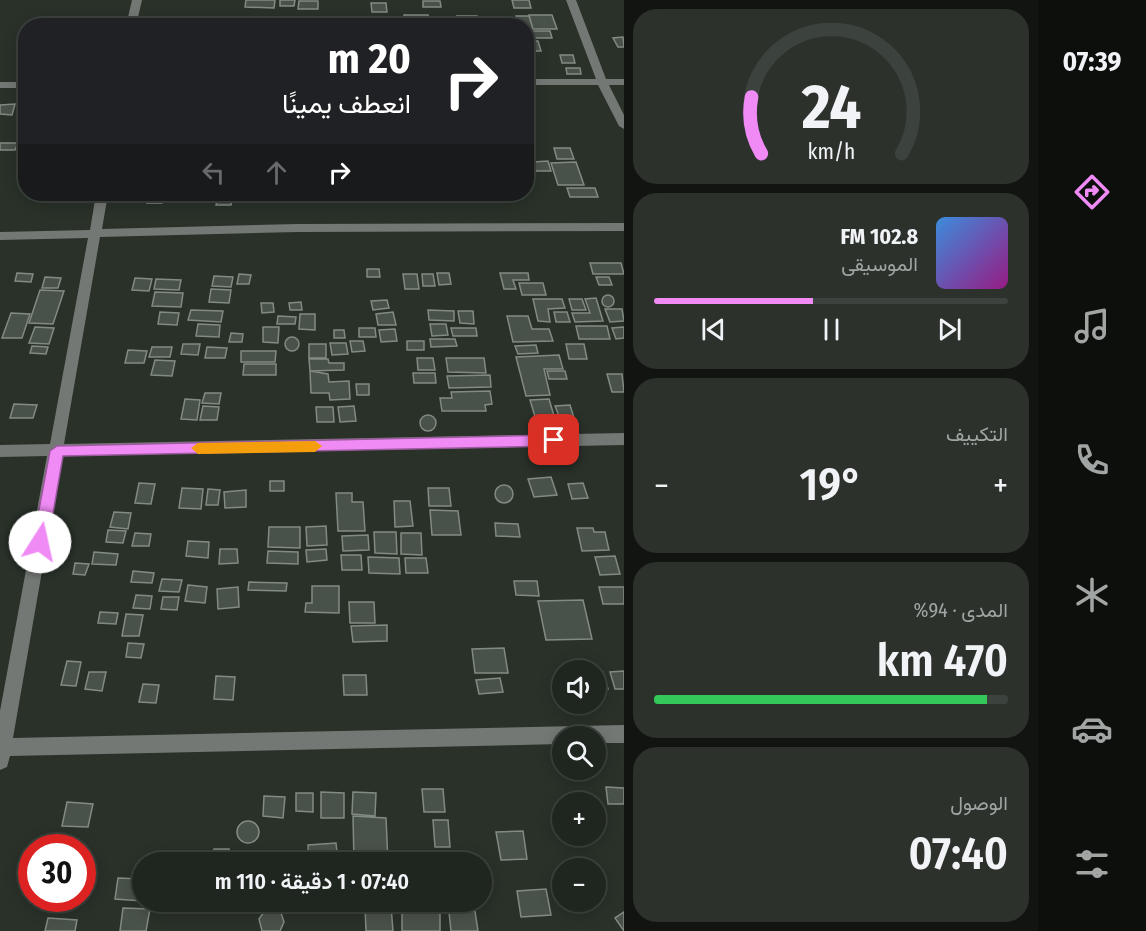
<!DOCTYPE html>
<html lang="ar">
<head>
<meta charset="utf-8">
<style>
  :root { --surface:#1f251f; --page:#2c312c; --text:#f1f3f6; --muted:#a1a5a4; --line:#3c423d; --accent:#f08bf5 }
  body { margin:0; font-family:"Fira Sans Condensed",Vazirmatn,sans-serif; background:var(--page); color:var(--text); direction:rtl; height:100vh; display:flex; flex-direction:column; font-size:22px; white-space:nowrap }
  * { box-sizing:border-box; margin:0 }
  p { font-size:20px; color:var(--muted) }
  .icon { flex:none; width:33px; height:33px; fill:none; stroke:currentColor; stroke-width:2; stroke-linecap:round; stroke-linejoin:round }
  .map { position:relative; flex:1; overflow:hidden; direction:ltr }
  .panel { display:flex; flex-direction:column; gap:9px; padding:9px; background:#111411; width:414px }
  .panel>* { flex:none }
  .hud { position:absolute; left:18px; top:18px; width:516px; height:183px; border-radius:24px; box-shadow:0 3px 15px #0003,0 0 0 2px var(--line); direction:rtl; background:#202124; color:#fff; overflow:hidden }
  .buttons { position:absolute; left:552px; top:660px; display:grid; gap:12px }
  .buttons a { display:grid; place-items:center; width:54px; height:54px; border-radius:50%; background:var(--surface); box-shadow:0 3px 15px #0003,0 0 0 2px var(--line); font-size:30px }
  .speed { position:absolute; left:18px; top:834px; display:flex; gap:12px; font-size:30px; font-weight:700; text-align:center }
  .speed>* { display:grid; place-content:center; width:78px; height:78px; border-radius:50%; background:var(--surface); box-shadow:0 3px 15px #0003,0 0 0 2px var(--line); line-height:1 }
  .speed .limit { border:9px solid #d22; background:#fff; color:#111 }
  .pin { position:absolute; display:grid; place-items:center; width:51px; height:51px; color:#fff; margin:-26px; border-radius:12px; box-shadow:0 3px 9px #0006 }
  .me { position:absolute; width:66px; margin:-33px; rotate:10deg; stroke-linejoin:round; filter:drop-shadow(0 0 4px #0008) }
  .turn { display:flex; align-items:center; gap:21px; height:126px; padding:0 24px; font-size:27px }
  .turn .icon { width:78px; height:78px; stroke-width:2.5 }
  .turn b { display:block; font-size:42px; line-height:51px }
  .lanes { display:flex; align-items:center; height:57px; padding:0 24px; background:#0003; justify-content:center; gap:30px; direction:ltr }
  .lanes .off { opacity:.35 }
  .big { font-size:45px; font-weight:600; line-height:1.1 }
  .panel .tile { flex:1; display:flex; flex-direction:column; justify-content:center; gap:9px; min-width:0; padding:0 21px; border-radius:24px; background:var(--page) }
  .panel .dial { align-items:center; gap:0 }
  .dial svg { height:156px; overflow:visible; fill:none; stroke:var(--line); stroke-width:7; stroke-linecap:round; text-anchor:middle }
  .dial text { fill:var(--text); stroke:none }
  .song { display:flex; align-items:center; gap:18px }
  .cover { width:72px; height:72px; border-radius:9px; background:linear-gradient(135deg,hsl(210 70% 55%),hsl(310 70% 35%)) }
  .played { height:6px; border-radius:3px; background:linear-gradient(90deg,var(--accent) 45%,var(--line) 45%) }
  .keys { display:flex; justify-content:space-around; direction:ltr }
  .heat { display:flex; justify-content:space-between; align-items:center; font-size:33px; direction:ltr }
  .charge { height:9px; border-radius:4px; background:linear-gradient(90deg,#34c759 94%,var(--line) 0) }
  .trip { position:absolute; left:132px; top:852px; width:360px; height:60px; border-radius:30px; background:var(--surface); box-shadow:0 3px 15px #0003,0 0 0 2px var(--line); font-weight:600; line-height:60px; text-align:center; direction:rtl }
  main { display:flex; flex:1; min-height:0 }
  .menu { display:flex; flex-direction:column; width:108px; justify-content:space-around; align-items:center; background:#0c0f0c; color:var(--muted) }
  .menu .icon { width:42px; height:42px }
  .menu .on { color:var(--accent) }
  .menu b { font-size:27px; color:var(--text) }
  .map>svg:first-child { display:block }
</style>
</head>
<body>
<main>
<nav class="menu">
<b>07:39</b>
<svg class="icon on" aria-label="directions" viewBox="0 0 24 24"><path d="M12 3l9 9-9 9-9-9zM9 14v-3h6M13 9l2 2-2 2"/></svg>
<svg class="icon" aria-label="music" viewBox="0 0 24 24"><path d="M9 18V5l10-2v13"/><circle cx="6" cy="18" r="3"/><circle cx="16" cy="16" r="3"/></svg>
<svg class="icon" aria-label="phone" viewBox="0 0 24 24"><path d="M5 4h4l2 5-3 2q2 4 5 5l2-3 5 2v4C11 20 4 13 5 4z"/></svg>
<svg class="icon" aria-label="climate" viewBox="0 0 24 24"><path d="M12 3v18M4 7l16 10M4 17L20 7"/></svg>
<svg class="icon" aria-label="car" viewBox="0 0 24 24"><path d="M5 17H2v-5l4-1 3-4h7l3 4 3 1v5h-3M9 17h6M6 11h13"/><circle cx="7" cy="17" r="2"/><circle cx="17" cy="17" r="2"/></svg>
<svg class="icon" aria-label="filters" viewBox="0 0 24 24"><path d="M4 7h16M4 17h16"/><circle cx="9" cy="7" r="2"/><circle cx="15" cy="17" r="2"/></svg>
</nav>
<section class="panel">
<div class="tile dial"><svg viewBox="0 0 100 80">
<path d="M14 69A42 42 0 1 1 86 69"/>
<path d="M14 69A42 42 0 0 1 9 40" stroke="#f08bf5"/>
<text x="50" y="56" font-size="32" font-weight="700">24</text>
<text x="50" y="72" font-size="11">km/h</text>
</svg></div>
<div class="tile">
<div class="song"><i class="cover"></i><div><b>102.8 FM</b><p>الموسيقى</p></div></div>
<div class="played"></div>
<div class="keys"><svg class="icon" aria-label="previous" viewBox="0 0 24 24"><path d="M18 5L8 12l10 7zM5 5v14"/></svg><svg class="icon" aria-label="pause" viewBox="0 0 24 24"><path d="M8 5v14M16 5v14"/></svg><svg class="icon" aria-label="next" viewBox="0 0 24 24"><path d="M6 5l10 7-10 7zM19 5v14"/></svg></div>
</div>
<div class="tile"><p>التكييف</p>
<div class="heat"><a>−</a><b class="big">19°</b><a>+</a></div>
</div>
<div class="tile"><p>المدى · 94%</p><b class="big">470 km</b><div class="charge"></div></div>
<div class="tile"><p>الوصول</p><b class="big">07:40</b></div>
</section>
<div class="map">
<svg width="624" height="931" viewBox="0 0 624 931">
  <rect width="100%" height="100%" fill="#293129"/>
  <path fill="#49524a" stroke="#828b82" stroke-width="1.5" d="M246 0H275L274 8 245 7Z
    M280 0H295L294 6H280Z
    M512 0H529L531 8H514Z
    M299 1H318V9H298Z
    M423 1H440L441 7H423Z
    M371 3H386L387 12H372Z
    M404 15H428L429 21H405Z
    M529 15H552L557 29H533Z
    M457 16H477L478 21H458Z
    M516 16H529L533 29H526V26H518Z
    M526 31H550L552 38H526Z
    M623 37 624 47H618L613 38Z
    M526 41H538L541 51H526Z
    M560 55H573L575 63H562Z
    M566 68H580L581 74H567Z
    M15 104 12 115 0 114V105Z
    M0 143H18L15 150H0Z
    M554 148H570L574 159H557Z
    M548 161 551 171H536L533 162Z
    M576 162 584 185H558L551 163Z
    M567 188H595L598 197H570Z
    M219 194H233L231 205H216Z
    M306 194H324V202H306Z
    M482 194H502L503 198H483Z
    M148 195H163L162 203H147Z
    M590 263H621L624 274H593Z
    M367 269H379L380 277H367Z
    M17 273 33 274 31 282 15 281Z
    M437 273H449L451 284 439 285Z
    M500 273H528L529 280H513L516 289H504Z
    M239 274 251 275 249 284H237Z
    M403 274H417L419 289H405Z
    M422 274H433L435 286H423Z
    M214 276 233 277 231 287 212 286Z
    M45 277 61 278 58 288H42Z
    M596 277H609L612 285H599Z
    M135 278 152 279 149 291 132 290Z
    M156 279 181 280 179 290 154 289Z
    M519 283H543L546 295H522Z
    M211 289 231 290 229 303 209 302Z
    M40 290 64 291 53 324 29 323Z
    M155 292 183 293 181 307 152 306Z
    M602 301a6 6 0 1 1 12 0a6 6 0 1 1-12 0Z
    M596 298 603 321 575 322 572 313H590L585 299Z
    M533 299H562L565 308 548 309 550 322 538 321Z
    M569 299H582L586 310H572Z
    M387 300 389 308 373 310 371 301Z
    M301 302 302 310H290L289 303Z
    M261 303H273L274 312 262 313Z
    M605 309H622L624 321 610 322Z
    M191 310 223 311 221 322 188 320Z
    M428 310 454 311V321L429 320Z
    M458 311H473L474 324 460 323Z
    M160 312 179 313 177 325 158 324Z
    M393 312 396 325H378L376 314Z
    M554 312H567L570 322H556Z
    M11 313 30 314 22 338H2Z
    M300 314H315V330L299 329Z
    M278 316 296 317 295 324H277Z
    M507 316H528L532 329H549L553 341 513 342Z
    M198 324 220 325 219 337 196 336Z
    M430 324H446L448 335 432 336Z
    M576 326H607L610 339H579Z
    M35 327 54 328 49 344 29 343Z
    M263 327H279L278 343 263 342Z
    M624 327V338L616 339 612 328Z
    M359 328H375L376 337H359Z
    M451 328H476L477 336H453Z
    M395 329 397 341 381 342 379 330Z
    M334 330H344L345 338H334Z
    M231 333 243 334 242 342H229Z
    M285 344a7 7 0 1 1 14 0a7 7 0 1 1-14 0Z
    M430 339H455L457 346 431 347Z
    M350 341H363L365 351 352 352Z
    M407 341H424V350H407Z
    M330 343H346L348 354 332 355Z
    M183 344H200L198 355 181 354Z
    M309 344H326V358H309Z
    M566 344H584L587 359H569Z
    M536 345 538 353 518 354 515 346Z
    M32 346 48 347 46 354 30 353Z
    M152 347H172L170 357H149Z
    M207 347 227 348 225 358H205Z
    M128 350 147 351 144 363H125Z
    M241 351H276L275 362H241Z
    M559 355 563 369H544L550 395 526 396 516 357Z
    M417 358H433L435 370H418Z
    M446 358H484L486 373 448 372Z
    M309 359H328L329 363H344V370L310 371Z
    M155 360 175 361 172 376 151 375Z
    M244 364H276V375H243Z
    M310 371 328 374 329 382 349 381 350 399 330 400 329 393H311Z
    M547 371H565L567 379H549Z
    M413 373H435L436 383H414Z
    M607 374H622L624 392H612Z
    M490 375 491 387 449 388 447 376Z
    M356 384H369V395H357Z
    M490 391 492 404 485 405 486 411H442L440 398H452L451 392Z
    M205 393H221L219 404 202 403Z
    M185 399 200 400 197 420 181 419Z
    M549 399 555 419 536 420 530 400Z
    M14 404 37 405 33 418H10Z
    M570 405 574 418 560 419 555 406Z
    M203 406 219 407 217 420H200Z
    M354 406 356 421 340 422 338 407Z
    M316 407H333L334 422H317Z
    M420 423a8 8 0 1 1 16 0a8 8 0 1 1-16 0Z
    M551 477 557 495 534 497 528 479Z
    M270 481H284V491H270Z
    M139 483 155 484 151 504 135 503Z
    M583 483 588 498 572 499 568 484Z
    M495 494a9 9 0 1 1 18 0a9 9 0 1 1-18 0Z
    M182 488 203 489 201 509 179 508Z
    M428 488H449L451 506H429Z
    M208 489 220 490 218 505H206Z
    M246 490V507L225 508 224 492Z
    M336 493H352V502H363L365 531H338Z
    M394 501H410L413 526 395 527Z
    M430 510 458 511 461 535H432Z
    M114 512 131 513 128 529 110 527Z
    M495 523 518 524 520 537 496 536Z
    M326 526 327 545 307 546 306 527Z
    M269 527H300V548L268 547Z
    M577 528H593L594 532H605L609 550 582 551Z
    M108 530 126 531 123 543 106 542Z
    M374 532H396L397 554 375 553Z
    M135 533 151 534 149 546H132Z
    M401 533H421L422 555 401 554Z
    M368 535 369 550 343 551 342 536Z
    M188 541 209 542 208 558 186 556Z
    M220 549H237L238 563 219 564Z
    M326 549 327 560 307 562 306 550Z
    M268 551 298 552V564L267 563Z
    M94 552 118 554 116 565 92 564Z
    M341 555H361L362 570H342Z
    M615 556 620 574 600 575 595 557Z
    M368 557 399 558 400 574 369 573Z
    M405 558H426L428 573H406Z
    M75 563 89 564 85 575 73 574Z
    M133 571 154 573 152 583 131 582Z
    M162 579 182 580 179 592 159 591Z
    M514 581H537L539 596 516 595Z
    M249 582 287 583 286 591 248 590Z
    M188 585 207 587 205 603 185 601Z
    M312 586H339V613L305 612 306 603H312Z
    M238 587 239 607 218 609 217 589Z
    M599 587H624V604H603Z
    M136 595 152 596 150 609 133 608Z
    M163 597H179L177 610 161 609Z
    M583 600 592 639 546 640 538 601Z
    M349 602H374L375 623H350Z
    M100 612 118 613 116 624 98 623Z
    M126 614 143 615 139 636H122Z
    M387 625V641L353 642 351 626Z
    M128 643 144 644 141 658 126 657Z
    M504 648 508 673H475L472 649Z
    M67 661 81 662 76 686 61 685Z
    M624 671V689H615L610 672Z
    M89 672H106L102 691 85 689Z
    M596 672H603L608 689H596Z
    M343 675H366L367 695H344Z
    M216 676 235 677 233 700 214 699Z
    M500 678 503 692 479 694 476 680Z
    M143 684 159 685 156 703 139 702Z
    M606 787 624 788V804H608Z
    M422 789H443L445 812H424Z
    M321 792 344 793V818H321Z
    M353 792 376 793 375 816 352 814Z
    M296 793H313V812L296 811Z
    M264 796 285 797 283 818 263 816Z
    M67 802 93 804 88 827 62 826Z
    M353 816 386 818 388 862H354Z
    M433 820H448L450 847H435Z
    M237 832a11 11 0 1 1 22 0a11 11 0 1 1-22 0Z
    M523 831 527 859 501 860 496 832Z
    M336 843 338 862H309L308 845Z
    M214 849H229V862H214Z
    M118 878 142 879V901L115 899Z
    M546 889 551 915 521 917 517 891Z
    M50 898H68L66 910 48 909Z
    M391 906 393 931H366L365 907Z
    M123 908 150 909 146 931H120Z
    M266 909H275L281 913 284 922 280 931H262L259 919Z
    M402 909 440 911V931H402Z
    M475 911 478 931H451L449 912Z
    M624 912V931L615 918Z
    M48 918 77 920 75 931H45Z"/>
  <g fill="none" stroke-linecap="round" stroke-linejoin="round">
    <path fill="#747874" fill-rule="evenodd" d="M132 0H142L136 26H126Z
      M566 0H576L606 79H624V85H609L624 115V129L619 126 598 85H526V79H596Z
      M0 82H26V88H0Z
      M96 194H108L102 229 298 224 624 223V231L298 232 100 237 64 444 624 433V445L62 456 13 738 624 725V743H596V736H562V744L10 756 7 767 0 770V711L47 456 0 457V445L50 444 88 238 0 240V232L90 230Z"/>
  </g>
  <path fill="#f08bf5" stroke="#9c5a9f" stroke-width="1.5" d="M554 435 560 440 554 446 63 456 48 542 45 546H35L33 542 50 451 57 446Z"/>
  <path fill="#f59e0b" d="M315 441 322 446 315 452 198 454 191 448 198 443Z"/>
</svg>
<div class="buttons">
<a><svg class="icon" aria-label="sound" viewBox="0 0 24 24"><path d="M4 9h4l5-4v14l-5-4H4zM17 9q2 3 0 6"/></svg></a>
<a><svg class="icon" aria-label="search" viewBox="0 0 24 24"><circle cx="10" cy="10" r="6"/><path d="M15 15l6 6"/></svg></a>
<a>+</a>
<a>−</a>
</div>
<div class="speed"><div class="limit">30</div></div>
<div class="pin" style="left:554px;top:440px;background:#d93025"><svg class="icon" aria-label="arrive" viewBox="0 0 24 24"><path d="M6 21V4h12l-3 4 3 4H6"/></svg></div>
<svg class="me" style="left:40px;top:542px" viewBox="-20 -20 40 40"><circle r="19" fill="#fff"/><path d="M0-13L10 11 0 6-10 11z" fill="#f08bf5"/></svg>
<div class="trip">07:40 · 1 دقيقة · 110 m</div>
<div class="hud">
<div class="turn"><svg class="icon" aria-label="right" viewBox="0 0 24 24"><path d="M7 20v-9h11M14 6l5 5-5 5"/></svg><div><b>20 m</b>انعطف يمينًا</div></div>
<div class="lanes"><svg class="icon off" aria-label="left" viewBox="0 0 24 24"><path d="M17 20v-9H6M10 6l-5 5 5 5"/></svg><svg class="icon off" aria-label="ahead" viewBox="0 0 24 24"><path d="M12 20V5M6 11l6-6 6 6"/></svg><svg class="icon" aria-label="right" viewBox="0 0 24 24"><path d="M7 20v-9h11M14 6l5 5-5 5"/></svg></div>
</div>
</div>
</main>
</body>
</html>
